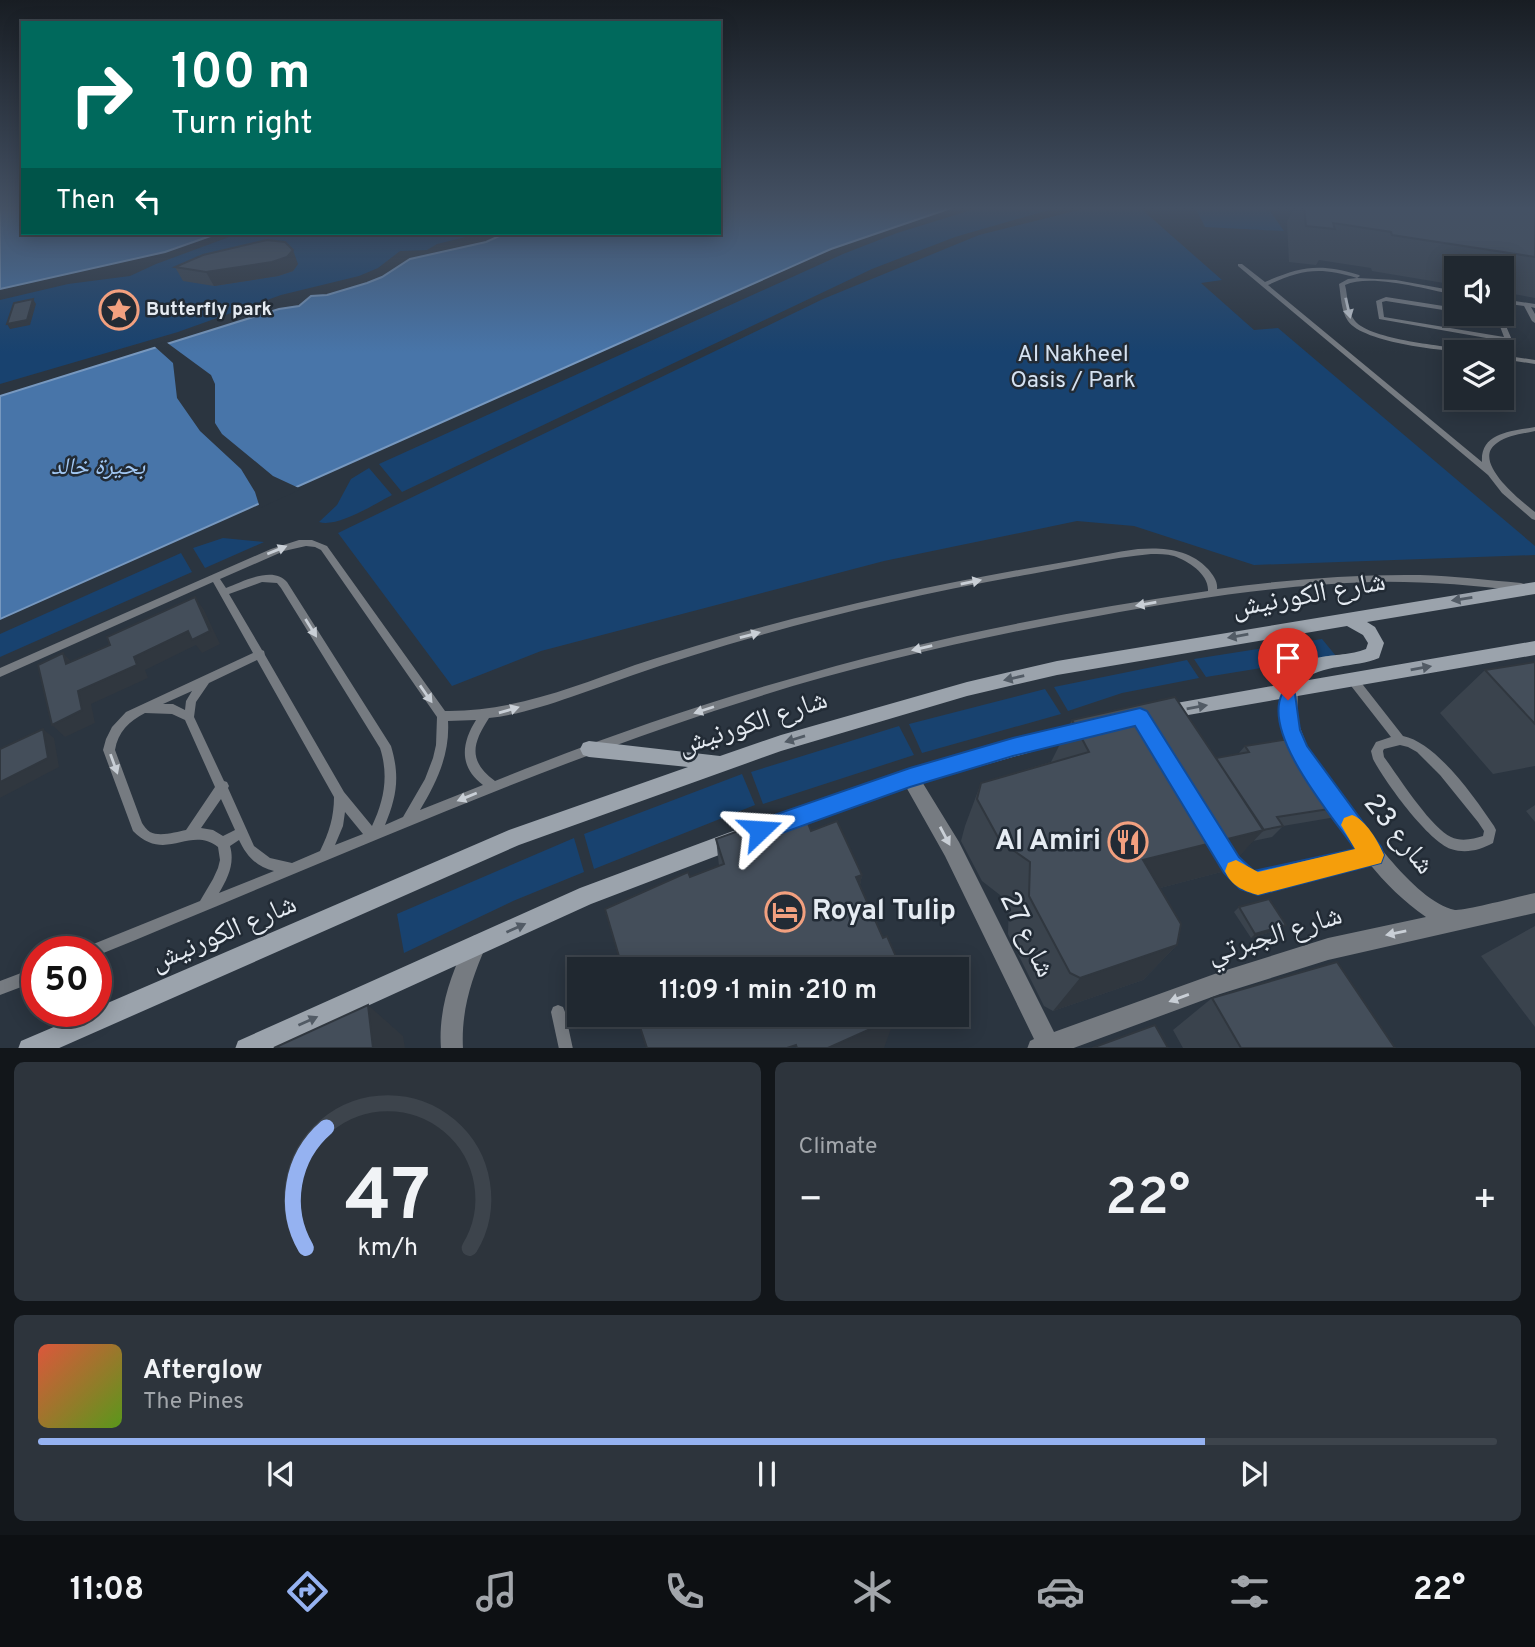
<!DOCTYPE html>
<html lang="en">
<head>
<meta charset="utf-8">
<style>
  :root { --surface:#202830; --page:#2d343c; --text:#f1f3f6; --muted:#a2a6ab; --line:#3d444c; --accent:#95b2f1 }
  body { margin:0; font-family:Overpass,"Noto Naskh Arabic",sans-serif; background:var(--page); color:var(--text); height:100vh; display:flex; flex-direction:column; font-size:26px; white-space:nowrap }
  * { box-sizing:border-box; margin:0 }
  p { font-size:23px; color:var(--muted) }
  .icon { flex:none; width:38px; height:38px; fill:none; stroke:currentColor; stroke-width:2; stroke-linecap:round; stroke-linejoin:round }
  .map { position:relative; height:1048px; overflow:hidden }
  .drawer { display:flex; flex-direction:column; gap:14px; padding:14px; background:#12161a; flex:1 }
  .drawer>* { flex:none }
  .banner { position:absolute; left:21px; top:21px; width:700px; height:214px; border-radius:0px; box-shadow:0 4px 18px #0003,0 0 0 2px var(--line); background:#00695c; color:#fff; overflow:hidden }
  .buttons { position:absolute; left:1444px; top:256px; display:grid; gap:14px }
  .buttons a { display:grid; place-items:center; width:70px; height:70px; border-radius:0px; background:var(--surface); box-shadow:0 4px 18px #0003,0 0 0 2px var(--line); font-size:35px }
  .speed { position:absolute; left:21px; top:936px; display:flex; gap:14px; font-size:35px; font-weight:700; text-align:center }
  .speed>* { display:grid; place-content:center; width:91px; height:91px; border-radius:50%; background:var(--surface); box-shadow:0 4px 18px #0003,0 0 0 2px var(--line); line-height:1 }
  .speed .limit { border:10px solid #d22; background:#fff; color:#111 }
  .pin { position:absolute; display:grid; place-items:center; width:60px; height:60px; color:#fff; margin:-72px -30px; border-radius:50% 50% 50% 0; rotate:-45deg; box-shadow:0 0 7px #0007 }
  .pin .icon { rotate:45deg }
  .me { position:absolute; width:77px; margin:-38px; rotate:70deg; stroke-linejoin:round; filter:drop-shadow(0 0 5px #0008) }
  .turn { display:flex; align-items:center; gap:24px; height:147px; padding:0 35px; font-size:32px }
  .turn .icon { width:91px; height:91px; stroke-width:2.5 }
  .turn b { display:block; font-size:49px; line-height:60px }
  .then { display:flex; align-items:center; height:66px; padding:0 35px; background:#0003; gap:14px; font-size:26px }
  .big { font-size:52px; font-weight:600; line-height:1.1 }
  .drawer .tile { flex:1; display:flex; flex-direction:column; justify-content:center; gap:10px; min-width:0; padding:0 24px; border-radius:10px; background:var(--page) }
  .drawer .dial { align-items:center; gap:0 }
  .dial svg { height:182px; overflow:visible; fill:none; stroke:var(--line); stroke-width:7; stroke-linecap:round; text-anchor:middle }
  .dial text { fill:var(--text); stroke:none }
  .song { display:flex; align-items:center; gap:21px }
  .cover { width:84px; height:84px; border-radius:10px; background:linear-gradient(135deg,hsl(10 70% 55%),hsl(90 70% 35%)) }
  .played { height:7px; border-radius:4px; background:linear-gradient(90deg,var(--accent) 80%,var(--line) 80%) }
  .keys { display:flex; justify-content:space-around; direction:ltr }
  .heat { display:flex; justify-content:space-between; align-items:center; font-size:38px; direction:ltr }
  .drawer .tiles { flex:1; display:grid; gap:14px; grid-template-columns:1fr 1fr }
  .tile:last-child { grid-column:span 2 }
  .trip { position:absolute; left:567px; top:957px; width:402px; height:70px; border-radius:0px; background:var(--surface); box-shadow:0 4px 18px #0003,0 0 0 2px var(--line); font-weight:600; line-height:70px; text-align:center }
  .menu { display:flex; height:112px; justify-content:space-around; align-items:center; background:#0d1013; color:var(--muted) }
  .menu .icon { width:49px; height:49px }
  .menu .selected { color:var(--accent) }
  .menu b { font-size:32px; color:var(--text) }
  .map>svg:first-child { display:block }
</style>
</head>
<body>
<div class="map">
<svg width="1535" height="1049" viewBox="0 0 1535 1049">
  <rect width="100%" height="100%" fill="#2b3540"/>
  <path fill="#18426f" d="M981 207H1059L955 237 872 269 402 492 379 464 843 254 897 233Z
    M1091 207H1139L1222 280 1201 283 1254 330 1278 328 1535 546V555L1254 565 1134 526 1077 521 884 561 541 651 452 686 338 533 823 299 979 235Z
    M1195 207H1267L1284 231 1205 227Z
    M240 233H482L437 244 427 250 400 251 378 268 359 276 281 295 178 332 0 384V300L68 284 130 276 156 264Z
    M369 468 392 495C375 504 337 528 319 522L337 505 351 479Z
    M223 538 264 542 205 568 193 548Z
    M181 553 192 572 0 657V634Z
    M1322 639 1336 656 1206 677 1194 659Z
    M1187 660 1199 678 1122 693 1068 711 1054 687Z
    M1045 689 1061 714 922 753 909 724Z
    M899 726 914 755 763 804 751 772Z
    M742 774 755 805 594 869 584 834Z
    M574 838 584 872 513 901 404 953 397 914Z"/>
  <path fill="#4875a9" stroke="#7798bf" stroke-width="2" d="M0 207H23V233H219L165 252 0 289Z
    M719 207H954L831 249 0 619V396L279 309 299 306 311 296 327 295 367 283 382 277 410 259 486 242 506 233H719Z"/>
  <path fill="#2b3540" d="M166 342 211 375 215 384V423L222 434 273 476 301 489 260 508 255 492 241 469 200 431 177 398 173 363 153 345Z"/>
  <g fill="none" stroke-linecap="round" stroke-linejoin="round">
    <path fill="#767b81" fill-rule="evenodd" d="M1238 264H1242L1265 282C1301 266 1320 263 1359 275L1360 276 1357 278 1396 280 1456 291V295C1428 290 1371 273 1345 285 1348 296 1347 312 1355 321 1371 340 1445 346 1471 350L1474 352C1448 352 1363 343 1348 321 1341 311 1341 296 1339 284L1348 279 1357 278C1320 267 1303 269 1268 285L1482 462C1480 432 1513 431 1535 427V431C1522 434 1508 435 1497 443 1470 461 1521 501 1535 512V520L1532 519 1502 493 1488 475 1238 266Z
      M1386 297 1456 308V312L1386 301 1382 302 1384 317 1504 337 1498 321 1470 313H1482L1503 319 1512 340 1509 342 1379 319 1376 301Z
      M1502 299 1535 304V308L1531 307 1535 314V323L1532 321 1524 306 1502 303Z
      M1502 355 1535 360V364L1502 359Z
      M299 540H312L327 546 445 711C512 712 573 687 635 665 662 656 689 648 716 640 833 606 951 581 1070 561 1093 557 1115 552 1138 549 1163 547 1190 549 1208 569 1213 575 1218 581 1217 589 1284 580 1352 574 1420 575 1454 576 1487 580 1521 583L1524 584 1526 587 1524 590 1521 591C1471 585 1422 581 1372 582 1280 585 1188 599 1098 616 968 639 839 669 714 711 503 781 301 873 96 956V952H84L86 947 200 901 213 879 218 868 220 860 218 847C189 825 166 864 133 831L103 750 106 739 112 727 126 712 253 653 213 582 0 677V668L271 549ZM306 546 315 547 321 550 437 717 436 745 433 758 425 779 403 817 385 825C397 796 400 776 391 746L287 582C273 565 242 582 226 588L220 579 284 551ZM1151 554C1159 554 1166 554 1174 556 1188 561 1209 574 1208 591 1062 612 917 641 776 683 681 710 587 744 495 781 468 761 472 744 489 718 517 715 545 706 571 697 611 683 651 668 691 656 802 621 916 594 1031 574 1070 567 1110 558 1151 554ZM262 582 277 583 281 588 380 748C389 776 384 800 372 826L344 792 265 655 264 651 262 650 229 594ZM257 660 334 797C334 817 329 833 320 851L292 863 270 858 254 846 228 788 229 786 227 782 224 781 194 717 196 702 209 683ZM192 691 186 701 185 710 173 704H163ZM145 713 172 714 185 720 215 787 186 830C176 832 160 837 150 832 147 830 144 826 142 823L115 750C118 732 129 721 145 713ZM476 720C461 744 459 767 483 785L420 810C437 782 450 754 448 721ZM221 799 235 830 223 836 213 830 201 828ZM345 812 363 834 335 845 343 826ZM239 840C246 855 256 867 274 871L219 893C228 878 235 863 230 846Z
      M1352 675 1356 676 1403 736C1437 743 1475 798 1494 826L1496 830 1493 843C1480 850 1466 854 1451 849 1428 841 1385 782 1373 759L1371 751 1376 742 1391 737 1348 682 1347 679 1348 676ZM1400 745 1408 747 1417 752 1440 775 1478 822 1484 831 1483 836C1474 839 1461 842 1451 837 1431 828 1398 776 1384 757L1383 751 1384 749Z
      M1373 849 1377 851 1379 855 1377 859 1373 861 1258 889C1240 884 1228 873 1220 856L1222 852 1226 850C1239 857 1241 871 1258 877Z
      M37 967V981L0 995V981Z
      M558 1005 563 1007 565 1012 573 1049H559L551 1012 553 1007Z"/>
    <path fill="#767b81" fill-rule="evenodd" d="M1290 683 1296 685 1298 690 1297 719 1310 754 1307 760 1301 762 1295 760C1284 737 1273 709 1284 685Z
      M910 770 916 772 959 842 1054 1032 1220 972 1328 938 1426 917C1381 886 1353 843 1322 799L1320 793 1322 787 1329 784 1336 787C1360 821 1413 901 1455 910 1465 911 1521 896 1535 893V913L1328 960 1220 994 1071 1049H1027L1030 1041 1034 1039 945 856 901 778 904 772Z
      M475 935 482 939 486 946C471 980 461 1011 463 1049H441C438 1009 451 974 468 939Z"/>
    <path fill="#9ba3ac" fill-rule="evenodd" d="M1535 582V594L1367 622 1375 627 1384 643 1379 658C1355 668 1320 664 1303 681L1535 641V655L1165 719 1159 717 1156 712 1159 707 1165 705 1284 684C1302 647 1335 661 1366 649L1368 643 1363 635 1347 626 1057 675 967 696 781 751 519 845 57 1049H18L21 1041 89 1012H96V1008L509 830 688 767 589 757 583 755 580 749 583 743 589 741 720 756 781 735 967 682 1057 661Z
      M1084 721 1090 724 1093 729 1090 734 1084 737 910 786 789 829 782 826 780 820 782 814 789 811 910 770Z
      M733 831 740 833 743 840 740 847 591 904 273 1049H235L238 1041 580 888Z"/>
  </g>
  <path fill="#3a434d" d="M1294 207H1535V298L1502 292V268H1456V285L1372 271 1371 268 1319 260 1316 265 1289 262 1287 222Z
    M298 264 293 271 278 276 214 286 183 281 175 267Z
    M1535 662V766L1493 774 1440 713 1485 670Z
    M1072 720 1216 758 1238 754 1245 746 1342 807 1330 818 1283 826 1272 837 1253 841 1225 871 1160 888 1177 945 1143 980 1053 1011 1044 1006 1008 934 1009 902 982 881 961 841 965 826 981 783 1051 762Z
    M1535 805V822L1526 811Z
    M811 831 862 875 860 885 883 938 902 970H623L690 877 719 866 716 839Z
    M1239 907 1281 929 1251 938 1234 912Z
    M1535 926V1027L1481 956Z
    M1212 998 1395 1048H1183L1173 1030Z"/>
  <path fill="#30373f" d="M293 250 298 264 293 271 278 276 214 286 206 272Z
    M33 299 36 304 30 325 10 329 7 324Z
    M195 597 204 610 220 644 202 653 196 645 145 670 148 678 91 704 95 723 65 737 52 725 78 691Z
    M63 653 76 666 66 664Z
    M43 729 54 738 59 767 0 798V782Z
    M1264 830 1225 871 1114 900 1143 860Z
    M862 875 854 915 856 877Z
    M1286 925 1281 929 1251 938 1255 934Z
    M1177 945 1143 980 1053 1011 1080 978Z
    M368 1005 403 1036 405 1048H373Z
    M895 1018 884 1048H828Z"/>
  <path fill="#444e5a" stroke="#30373f" stroke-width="2" d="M1304 207H1535V257L1392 235 1391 232 1333 223 1335 229 1306 226Z
    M267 240 285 242 293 250 287 257 272 262 206 272 175 267 203 255Z
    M33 299 27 320 7 324 14 303Z
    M195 597 210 631 192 640 188 631 134 657 137 665 78 691 82 710 52 725 38 665 63 653 66 664 110 645 107 637Z
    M1535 662V724L1485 670Z
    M1175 697 1264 830 1143 860 1181 924 1177 945 1080 978 1070 973 1029 896 1030 862 1000 841 977 799 981 783 1089 752 1072 720Z
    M43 729 48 758 0 782V749Z
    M1295 738 1342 807 1277 817 1283 826 1263 830 1216 758 1249 752 1245 746Z
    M802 808 811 831 837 821 862 875 856 877 883 938 887 936 902 970H623L605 909 688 872 690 877 724 864 716 839Z
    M1269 899 1286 925 1255 934 1239 907Z
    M1337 962 1395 1048H1241L1212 998Z
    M368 1005 373 1048H274Z
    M636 1015H894L895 1018 828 1048H797L796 1045 787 1048H647Z
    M1155 1025 1168 1048H1092Z"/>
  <defs><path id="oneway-solid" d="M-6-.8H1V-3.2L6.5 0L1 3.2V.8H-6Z" transform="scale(1.75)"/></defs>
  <g fill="#c9cfd6">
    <use href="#oneway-solid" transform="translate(1348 308) rotate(77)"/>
    <use href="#oneway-solid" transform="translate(277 550) rotate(-22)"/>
    <use href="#oneway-solid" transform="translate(971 582) rotate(-11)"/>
    <use href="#oneway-solid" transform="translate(1146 604) rotate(170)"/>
    <use href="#oneway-solid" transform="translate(311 628) rotate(58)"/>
    <use href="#oneway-solid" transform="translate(750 635) rotate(-15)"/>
    <use href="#oneway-solid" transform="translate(922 648) rotate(167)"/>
    <use href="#oneway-solid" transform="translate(426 694) rotate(55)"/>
    <use href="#oneway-solid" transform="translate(509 710) rotate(-16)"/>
    <use href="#oneway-solid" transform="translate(704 710) rotate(162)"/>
    <use href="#oneway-solid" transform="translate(114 764) rotate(70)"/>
    <use href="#oneway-solid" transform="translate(467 797) rotate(158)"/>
    <use href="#oneway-solid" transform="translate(945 836) rotate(62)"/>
    <use href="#oneway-solid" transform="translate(1396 933) rotate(168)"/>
    <use href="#oneway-solid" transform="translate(1179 998) rotate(160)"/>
  </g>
  <g fill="#525b65">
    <use href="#oneway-solid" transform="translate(1462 599) rotate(171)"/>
    <use href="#oneway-solid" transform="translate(1238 636) rotate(170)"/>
    <use href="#oneway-solid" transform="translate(1421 668) rotate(-10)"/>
    <use href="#oneway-solid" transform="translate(1014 678) rotate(167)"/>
    <use href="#oneway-solid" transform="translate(1197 707) rotate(-10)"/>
    <use href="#oneway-solid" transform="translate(795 739) rotate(163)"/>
    <use href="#oneway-solid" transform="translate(516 928) rotate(-24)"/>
    <use href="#oneway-solid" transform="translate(308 1021) rotate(-24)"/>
  </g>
  <linearGradient id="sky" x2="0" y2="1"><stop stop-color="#181d23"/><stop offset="0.59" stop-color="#445164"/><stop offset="1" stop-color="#445164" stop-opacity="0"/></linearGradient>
  <rect width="1535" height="353" fill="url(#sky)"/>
  <path fill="#1a73e8" stroke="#114b97" stroke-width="2" d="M1288 692 1295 694 1300 730 1307 746 1381 847 1384 855 1381 863 1258 895 1240 889 1224 873 1135 726 1013 756 910 787 760 841 752 838 749 830 752 823 760 820 910 768 1013 738 1140 708 1147 711 1239 857 1254 871 1355 849C1332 816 1262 735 1282 694Z"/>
  <path fill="#f59e0b" d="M1352 815C1366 820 1378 841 1384 855L1381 863 1258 895C1244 891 1231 886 1225 871L1228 863 1236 860 1258 872 1355 849 1341 825 1344 818Z"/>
  <defs>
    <g id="sight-ring" transform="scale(2.0125)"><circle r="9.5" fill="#222b35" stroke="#f2a07f" stroke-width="1.5"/><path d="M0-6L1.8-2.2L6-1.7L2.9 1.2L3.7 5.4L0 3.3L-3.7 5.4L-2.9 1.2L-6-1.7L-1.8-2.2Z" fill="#f2a07f"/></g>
    <g id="restaurant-ring" transform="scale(2.0125)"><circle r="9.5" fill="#222b35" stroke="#f2a07f" stroke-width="1.5"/><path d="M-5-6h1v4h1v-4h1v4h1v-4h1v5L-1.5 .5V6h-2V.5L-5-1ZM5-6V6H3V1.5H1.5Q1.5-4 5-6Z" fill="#f2a07f"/></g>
    <g id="hotel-ring" transform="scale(2.0125)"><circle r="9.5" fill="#222b35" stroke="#f2a07f" stroke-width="1.5"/><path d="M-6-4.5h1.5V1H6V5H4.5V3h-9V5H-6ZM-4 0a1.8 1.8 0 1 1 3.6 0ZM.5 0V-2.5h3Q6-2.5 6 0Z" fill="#f2a07f"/></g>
  </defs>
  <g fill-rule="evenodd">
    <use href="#sight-ring" x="119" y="310"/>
    <use href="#restaurant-ring" x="1128" y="842"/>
    <use href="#hotel-ring" x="785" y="912"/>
  </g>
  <g text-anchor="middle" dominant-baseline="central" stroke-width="5" stroke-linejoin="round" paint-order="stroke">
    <g font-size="19" font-weight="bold" fill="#e5ebf2" stroke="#222b35" text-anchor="start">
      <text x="146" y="310">Butterfly park</text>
    </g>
    <g font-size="23" fill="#d5e2f1" stroke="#222b35">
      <text x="1073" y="355">Al Nakheel<tspan x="1073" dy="26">Oasis / Park</tspan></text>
    </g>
    <g font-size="24" font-style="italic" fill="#a2c8f4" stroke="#222b35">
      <text x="98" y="468">بحيرة خالد</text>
    </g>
    <g font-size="28" fill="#e5ebf2" stroke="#222b35">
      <text transform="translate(1309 596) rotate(-10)">شارع الكورنيش</text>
      <text transform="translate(753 724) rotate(-18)">شارع الكورنيش</text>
      <text transform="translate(1398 835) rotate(51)">شارع 23</text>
      <text transform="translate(224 934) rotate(-23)">شارع الكورنيش</text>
      <text transform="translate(1026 935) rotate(64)">شارع 27</text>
      <text transform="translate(1275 936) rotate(-17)">شارع الجبرتي</text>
    </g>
    <g font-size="28" font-weight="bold" fill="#e5ebf2" stroke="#222b35" text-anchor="end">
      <text x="1101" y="842">Al Amiri</text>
      <text x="812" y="912" text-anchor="start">Royal Tulip</text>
    </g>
  </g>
</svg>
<div class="buttons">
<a><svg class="icon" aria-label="sound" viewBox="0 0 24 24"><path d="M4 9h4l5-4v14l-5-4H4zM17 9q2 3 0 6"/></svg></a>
<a><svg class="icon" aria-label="layers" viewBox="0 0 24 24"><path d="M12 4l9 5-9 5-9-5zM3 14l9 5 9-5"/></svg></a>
</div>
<div class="speed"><div class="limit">50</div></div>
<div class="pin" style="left:1288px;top:700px;background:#d93025"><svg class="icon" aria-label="arrive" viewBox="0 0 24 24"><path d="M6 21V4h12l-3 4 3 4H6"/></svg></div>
<svg class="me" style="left:760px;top:830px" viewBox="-20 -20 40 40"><path d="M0-17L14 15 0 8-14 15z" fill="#1a73e8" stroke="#fff" stroke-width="4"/></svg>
<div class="trip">11:09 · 1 min · 210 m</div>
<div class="banner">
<div class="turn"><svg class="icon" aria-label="right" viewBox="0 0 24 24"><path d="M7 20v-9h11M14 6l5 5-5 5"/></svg><div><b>100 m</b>Turn right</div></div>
<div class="then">Then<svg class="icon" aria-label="left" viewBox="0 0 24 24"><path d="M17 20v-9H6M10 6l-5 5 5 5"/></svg></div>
</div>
</div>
<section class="drawer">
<div class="tiles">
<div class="tile dial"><svg viewBox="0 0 100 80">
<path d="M14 69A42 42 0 1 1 86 69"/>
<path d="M14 69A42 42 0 0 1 23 16" stroke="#95b2f1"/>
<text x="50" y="56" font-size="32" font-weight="700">47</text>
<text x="50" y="72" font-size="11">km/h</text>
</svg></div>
<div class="tile"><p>Climate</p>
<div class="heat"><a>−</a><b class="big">22°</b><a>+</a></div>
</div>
<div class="tile">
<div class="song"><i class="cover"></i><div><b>Afterglow</b><p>The Pines</p></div></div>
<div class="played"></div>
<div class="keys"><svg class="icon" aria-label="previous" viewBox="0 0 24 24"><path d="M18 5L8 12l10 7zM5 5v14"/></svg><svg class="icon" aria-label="pause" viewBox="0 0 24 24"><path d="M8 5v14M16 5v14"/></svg><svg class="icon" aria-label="next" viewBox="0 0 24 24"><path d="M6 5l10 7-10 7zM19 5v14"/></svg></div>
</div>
</div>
</section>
<nav class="menu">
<b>11:08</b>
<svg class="icon selected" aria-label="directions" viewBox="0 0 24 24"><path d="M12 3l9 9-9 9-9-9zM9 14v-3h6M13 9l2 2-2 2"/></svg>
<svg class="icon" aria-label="music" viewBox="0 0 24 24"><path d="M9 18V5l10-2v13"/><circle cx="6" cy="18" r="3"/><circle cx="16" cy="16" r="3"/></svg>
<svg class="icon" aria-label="phone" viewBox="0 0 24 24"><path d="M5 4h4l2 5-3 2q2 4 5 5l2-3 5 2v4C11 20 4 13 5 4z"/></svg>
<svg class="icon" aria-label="climate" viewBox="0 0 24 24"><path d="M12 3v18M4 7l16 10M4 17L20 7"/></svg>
<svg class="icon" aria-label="car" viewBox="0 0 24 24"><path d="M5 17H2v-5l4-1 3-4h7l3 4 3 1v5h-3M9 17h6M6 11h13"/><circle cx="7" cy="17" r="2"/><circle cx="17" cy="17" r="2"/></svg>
<svg class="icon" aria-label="filters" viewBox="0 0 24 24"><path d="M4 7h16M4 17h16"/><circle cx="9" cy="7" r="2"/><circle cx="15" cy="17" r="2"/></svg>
<b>22°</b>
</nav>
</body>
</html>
